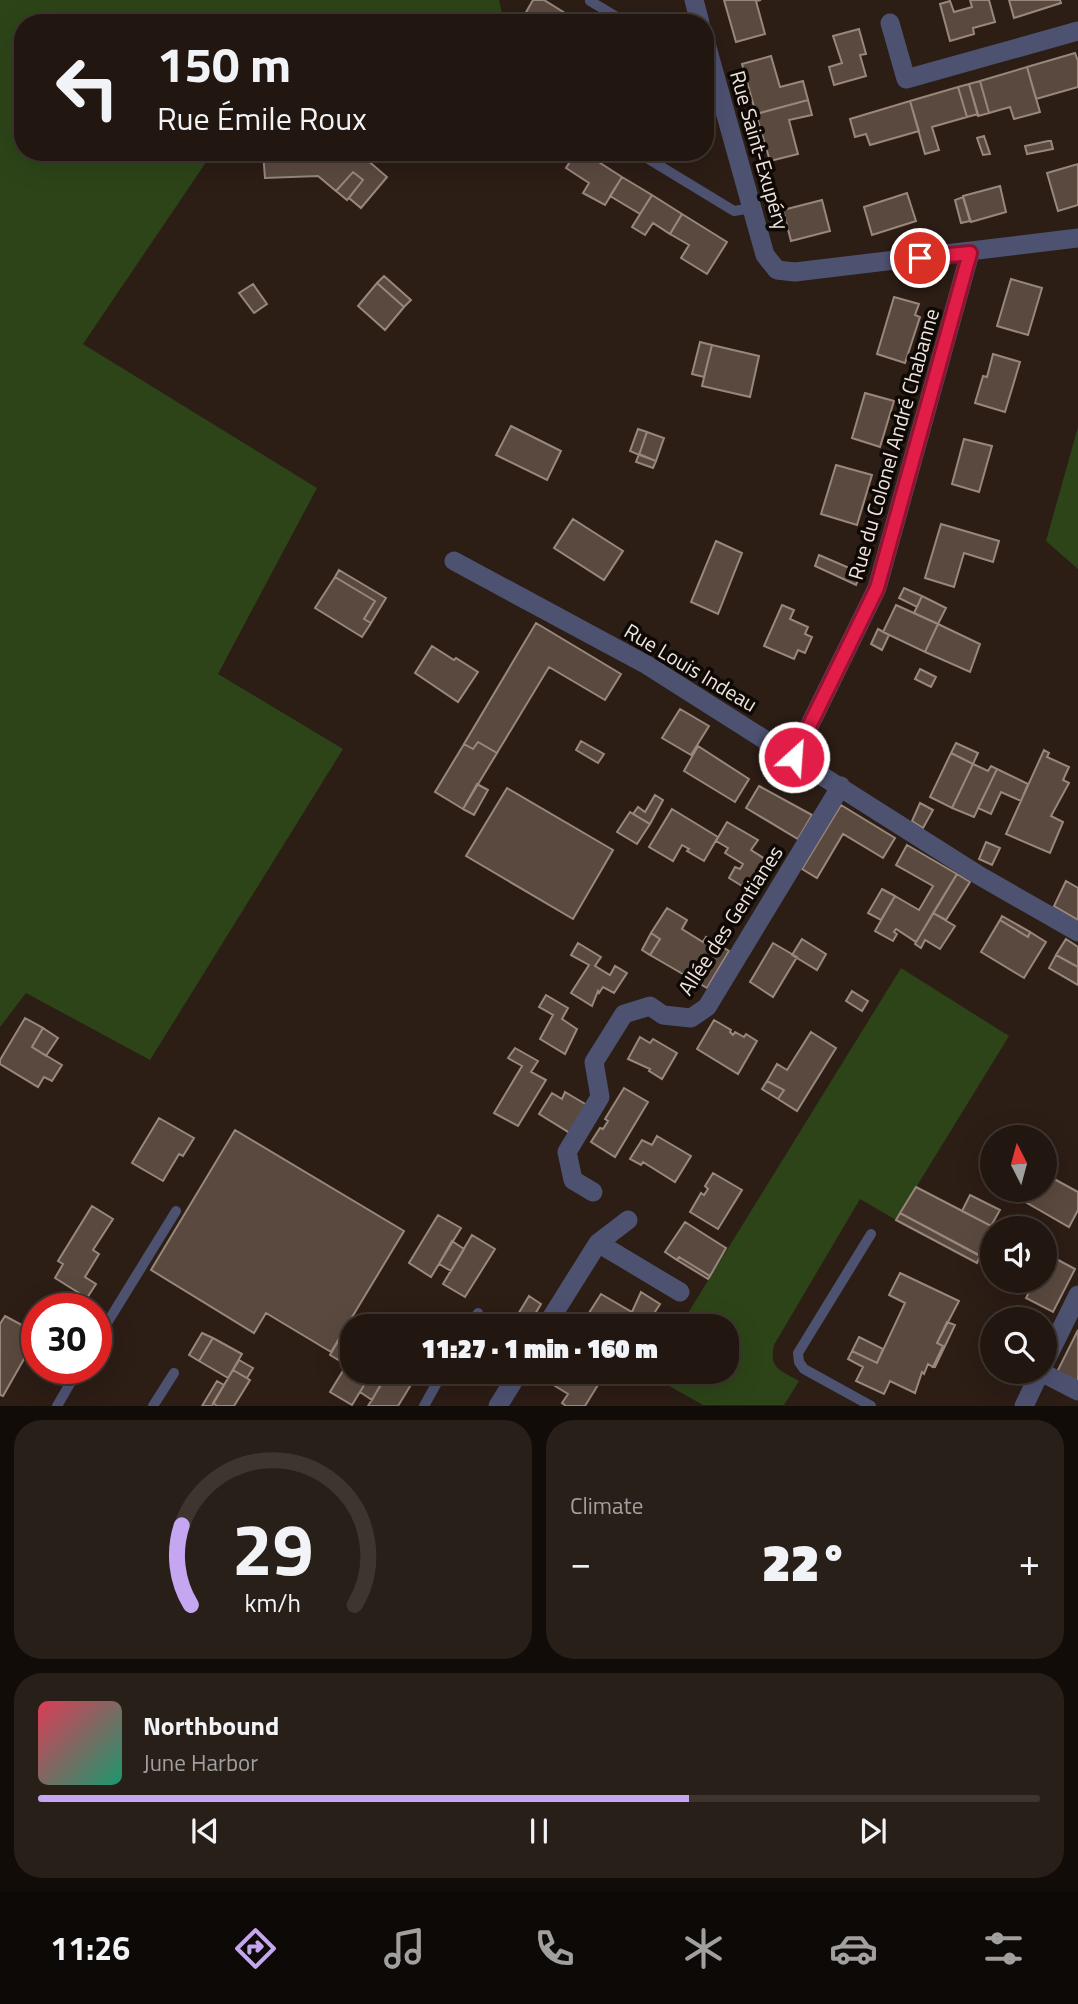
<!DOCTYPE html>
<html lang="en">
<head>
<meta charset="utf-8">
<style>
  :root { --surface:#211610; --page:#291f19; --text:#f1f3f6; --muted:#a29f9f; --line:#3e3530; --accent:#c5a6f0 }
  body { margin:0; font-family:"Titillium Web",sans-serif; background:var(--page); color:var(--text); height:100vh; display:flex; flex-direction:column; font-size:26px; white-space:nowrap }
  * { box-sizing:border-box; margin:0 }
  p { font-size:23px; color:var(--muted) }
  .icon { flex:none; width:38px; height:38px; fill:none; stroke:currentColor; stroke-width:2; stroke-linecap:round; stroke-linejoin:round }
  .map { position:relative; height:1406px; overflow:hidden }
  .details { display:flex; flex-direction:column; gap:14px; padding:14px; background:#120c09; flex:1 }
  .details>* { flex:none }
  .guide { position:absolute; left:14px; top:14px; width:700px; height:147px; border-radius:28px; box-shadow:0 7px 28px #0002,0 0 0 2px var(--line); background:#211610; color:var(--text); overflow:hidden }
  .needle { width:46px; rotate:354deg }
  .fabs { position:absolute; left:980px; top:1125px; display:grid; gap:14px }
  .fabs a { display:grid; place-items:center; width:77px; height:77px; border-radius:50%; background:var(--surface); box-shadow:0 7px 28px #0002,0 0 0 2px var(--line); font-size:35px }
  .speed { position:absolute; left:21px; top:1293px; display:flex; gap:14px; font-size:35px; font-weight:700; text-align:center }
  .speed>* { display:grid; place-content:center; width:91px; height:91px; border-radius:50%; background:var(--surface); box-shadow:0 7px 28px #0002,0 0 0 2px var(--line); line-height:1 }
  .speed .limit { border:10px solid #d22; background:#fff; color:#111 }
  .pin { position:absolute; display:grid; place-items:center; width:60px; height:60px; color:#fff; margin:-30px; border:4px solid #fff; border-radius:50%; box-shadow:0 2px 7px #0007 }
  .me { position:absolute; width:77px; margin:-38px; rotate:26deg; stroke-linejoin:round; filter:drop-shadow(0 0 5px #0008) }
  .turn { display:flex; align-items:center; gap:24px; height:147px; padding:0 28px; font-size:32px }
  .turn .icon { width:91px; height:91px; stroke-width:2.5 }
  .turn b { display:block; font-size:49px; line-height:60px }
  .big { font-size:52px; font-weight:800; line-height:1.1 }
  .details .card { flex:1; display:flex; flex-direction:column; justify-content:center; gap:10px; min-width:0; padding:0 24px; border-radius:28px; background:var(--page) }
  .details .dial { align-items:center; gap:0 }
  .dial svg { height:182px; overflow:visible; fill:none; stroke:var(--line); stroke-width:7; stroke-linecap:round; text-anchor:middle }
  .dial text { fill:var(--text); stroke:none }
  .song { display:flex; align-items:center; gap:21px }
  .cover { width:84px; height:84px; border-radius:10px; background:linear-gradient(135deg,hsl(350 70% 55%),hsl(160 70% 35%)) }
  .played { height:7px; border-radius:4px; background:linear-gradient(90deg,var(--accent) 65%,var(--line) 65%) }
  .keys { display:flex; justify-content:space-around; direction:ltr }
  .heat { display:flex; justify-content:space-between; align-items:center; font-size:38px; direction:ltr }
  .details .tiles { flex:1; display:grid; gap:14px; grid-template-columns:1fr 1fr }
  .card:last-child { grid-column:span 2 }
  .trip { position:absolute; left:340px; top:1314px; width:399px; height:70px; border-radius:28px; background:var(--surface); box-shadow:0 7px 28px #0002,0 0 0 2px var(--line); font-weight:800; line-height:70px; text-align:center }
  .tabs { display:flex; height:112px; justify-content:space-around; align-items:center; background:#0d0906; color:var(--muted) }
  .tabs .icon { width:49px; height:49px }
  .tabs .on { color:var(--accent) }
  .tabs b { font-size:32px; color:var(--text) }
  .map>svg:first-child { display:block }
</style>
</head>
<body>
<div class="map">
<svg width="1078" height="1406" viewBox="0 0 1078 1406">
  <rect width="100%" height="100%" fill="#2c1d15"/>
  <path fill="#2d4418" d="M0 0H499L504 23H23V152H213L83 344 317 488 218 674 343 749 150 1060 26 993 0 1027Z
    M1078 427V569L1046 541Z
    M901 968 1009 1036 896 1220 860 1199 774 1345C769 1369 780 1370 799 1381L784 1405H703L650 1375 652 1372H726V1326H680Z"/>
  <path fill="#5a493f" stroke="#9a877c" stroke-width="2" d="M533 0H544L581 23H539L525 14Z
    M724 0H761L756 1 765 34 736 42Z
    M970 0H989L995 22 973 28 974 34 950 41 940 4 950 1 954 12 972 7Z
    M1009 0H1060L1061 3 1014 18Z
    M859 29 866 54 860 55 866 76 834 85 829 67 842 63 833 36Z
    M1075 53 1078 61V87L1036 99 1027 67Z
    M771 56 780 87 803 81 808 100 756 114 742 64Z
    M1027 67 1040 112 1014 119 1010 107 989 113 980 81Z
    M980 81 989 113 978 116 969 84Z
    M969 84 978 114 967 117 958 87Z
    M958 87 967 117 932 127 939 150 925 154 910 101Z
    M808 100 812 115 789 120 798 154 770 161 756 114Z
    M910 101 919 131 870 145 866 134 855 137 850 119Z
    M984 136 990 154 983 155 977 138Z
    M1048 141H1051L1053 149 1027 154 1025 146Z
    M263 152H358L387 177 361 208 349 198 363 180 353 172 336 191 318 176 265 178Z
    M576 152H583L622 177 605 205 583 193 589 183 566 168Z
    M1078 164V205L1058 211 1047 173Z
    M353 172 363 180 347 200 336 191Z
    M622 177 652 195 640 214 610 196Z
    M1000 186 1006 212 971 222 963 196Z
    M907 193 916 221 872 235 864 207Z
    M652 195 682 214 670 234 653 223 645 235 632 227Z
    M963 197 970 221 961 223 955 200Z
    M822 200 830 231 791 241 783 210Z
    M682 214 727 242 707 274 681 258 689 245 670 234Z
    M384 276 411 300 404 307 377 283Z
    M1011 279 1042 288 1028 335 997 326Z
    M377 283 404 307 385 330 358 306Z
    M253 284 267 304 254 313 239 293Z
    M894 297 919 304 915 315 920 317 905 363 877 354Z
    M700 342 712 345 704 377 692 374Z
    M712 345 759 356 750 397 702 386Z
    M993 354 1020 362 1005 412 975 403 983 376 987 377Z
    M865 393 894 401 880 447 852 438Z
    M511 426 561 451 547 480 496 455Z
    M638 429 647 432 639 455 630 451Z
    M647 432 664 438 656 461 639 455Z
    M964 439 992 446 979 492 952 484Z
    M639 454 656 461 653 468 636 462Z
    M836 465 872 475 857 525 821 514Z
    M573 519 623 551 604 580 554 548Z
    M941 524 999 541 993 562 964 553 954 587 925 578Z
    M716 541 742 553 718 614 691 602Z
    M819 555 861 573 856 585 815 566Z
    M339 570 386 598 371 623 364 619 375 601 335 577Z
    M335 577 375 601 364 619 371 623 362 637 315 608Z
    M904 588 922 596 917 607 899 598Z
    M922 596 946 608 938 624 914 613Z
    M782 605 794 610 790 619 808 627 805 634 812 637 805 653 798 650 794 659 764 646Z
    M896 605 938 624 925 652 883 632Z
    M536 623 621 674 605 700 549 667 497 753 478 742 473 749 464 744Z
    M938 624 980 644 970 672 925 652Z
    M878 629 889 635 882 650 871 644Z
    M432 646 454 660 456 658 478 672 458 702 415 673Z
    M920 669 936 677 931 687 915 679Z
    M680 709 709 726 691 755 662 738Z
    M581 741 604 754 598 763 576 750Z
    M478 742 497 753 463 809 435 792 464 744 473 749Z
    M956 743 978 753 973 764 951 753Z
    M698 746 749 779 735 802 684 771Z
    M1044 750 1049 753 1047 757 1069 767 1063 780 1069 783 1051 816 1063 822 1050 853 1006 834Z
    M951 753 973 764 952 808 930 797Z
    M973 764 988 771 991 766 997 769 974 817 952 808Z
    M997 769 1028 784 1021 801 1001 792 991 814 978 808Z
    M477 784 488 790 474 815 463 809Z
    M759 786 812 815 798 839 746 808Z
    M507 788 613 850 573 919 466 856Z
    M655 795 663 800 650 824 633 814 638 807 645 812Z
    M920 803 933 810 923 828 912 821Z
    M841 805 895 838 883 858 843 834 817 878 802 869Z
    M672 809 718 837 704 861 687 851 689 849 682 845 673 861 649 847Z
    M630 812 650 824 637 844 617 832Z
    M727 822 758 840 751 850 770 862 752 892 729 878 735 867 740 869 743 864 725 853 728 848 716 841Z
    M986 842 1000 848 992 865 979 859Z
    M907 845 957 874 916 942 896 929 894 932 897 934 893 941 875 931 895 896 919 910 933 886 896 865Z
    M957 874 970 882 946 920 933 913Z
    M1066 881 1078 888V920L1054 906Z
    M882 889 895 896 881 920 868 913Z
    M667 908 687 920 682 929 703 942 706 937 729 951 707 988 650 955 660 939 651 933Z
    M933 913 955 926 940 949 925 940 921 948 915 944Z
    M1002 916 1030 932 1028 937 1000 920Z
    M1000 920 1028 937 1030 932 1046 942 1024 978 981 952Z
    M651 933 660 939 650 955 642 950Z
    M802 939 826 954 817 970 792 955Z
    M1066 939 1078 947V967L1056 955Z
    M578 943 601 957 595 966 610 975 615 966 627 973 614 993 603 987 599 993 598 991 592 1006 571 993 589 965 571 955Z
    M773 943 797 957 773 997 750 982Z
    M1056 955 1078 967V985L1049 968Z
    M852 991 868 1001 862 1011 846 1001Z
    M546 995 568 1008 562 1019 577 1029 565 1054 540 1039 553 1015 539 1007Z
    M25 1018 43 1028 32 1047 62 1065 52 1081 44 1077 38 1087 0 1064V1060Z
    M714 1020 731 1030 730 1032 733 1035 735 1032 744 1037 746 1034 757 1041 738 1074 697 1049Z
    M43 1028 58 1038 46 1056 32 1047Z
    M811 1032 836 1048 797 1111 778 1099 784 1090 767 1081 777 1064 787 1070Z
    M640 1037 650 1043 653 1039 677 1053 662 1079 649 1071 650 1069 628 1059Z
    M515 1048 538 1061 531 1072 546 1080 518 1126 494 1113 522 1066 508 1058Z
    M767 1081 784 1090 778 1099 762 1089Z
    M624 1088 648 1102 615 1157 591 1142 600 1128 603 1129 608 1121 605 1119Z
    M565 1092 587 1105 570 1133 539 1114 552 1093 562 1099Z
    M159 1118 194 1138 183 1156 179 1154 163 1181 132 1163Z
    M235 1130 404 1231 331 1352 266 1313 254 1333 151 1270Z
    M657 1136 691 1156 675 1182 643 1162 641 1165 630 1159 642 1140 652 1145Z
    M713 1173 742 1190 718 1229 690 1212 701 1193 704 1195 708 1189 705 1186Z
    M1045 1174 1078 1192V1210L1069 1227 1006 1191 1045 1190Z
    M916 1187 995 1228H992V1262L900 1213Z
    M970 1195 1000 1210 991 1226 962 1211Z
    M92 1206 113 1219 93 1250 99 1254 85 1277 96 1284 87 1298 55 1278 63 1264 58 1261Z
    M900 1213 980 1256 977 1263 896 1220Z
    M438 1215 461 1228 431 1277 409 1263Z
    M685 1222 726 1248 710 1276 679 1257 677 1260 665 1252Z
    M472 1235 495 1249 465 1297 443 1284Z
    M452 1241 464 1249 451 1271 439 1264Z
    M1045 1253 1075 1269 1053 1312 1026 1298 1033 1284 1028 1281H1045Z
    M679 1257 710 1276 708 1279 677 1260Z
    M900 1273 959 1301 937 1343 943 1346 933 1367 928 1364 924 1374 922 1372 915 1393 890 1381 884 1394 856 1381 863 1367 848 1359 852 1351 877 1363 905 1303 889 1295Z
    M641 1292 660 1304 646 1326H611L589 1313 601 1294 632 1312Z
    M529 1296 541 1304 528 1326H511Z
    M5 1316 37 1333V1336L3 1396 0 1395V1324Z
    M594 1316 611 1326H587Z
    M947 1322 955 1325 935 1367H933L943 1346 937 1343Z
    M1078 1330V1383L1057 1372Z
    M202 1333 213 1338 199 1361 189 1355Z
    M341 1336 352 1343V1356L347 1365 330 1355Z
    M859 1337 883 1349 877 1363 852 1351Z
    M213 1338 242 1354 228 1378 199 1361Z
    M352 1356V1372H372L352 1405 330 1392Z
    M239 1360 253 1368 247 1378 233 1370Z
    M233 1370 250 1380 234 1406H217L213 1403Z
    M372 1372 385 1377 372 1400 360 1392Z
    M389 1372H405L415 1378 398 1406H368Z
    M553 1372H599L604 1375 585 1406H566L562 1403 568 1394 547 1381Z
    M217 1381 224 1385 212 1406H202Z"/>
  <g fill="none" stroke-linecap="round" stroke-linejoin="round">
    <path stroke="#4e5271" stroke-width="10" d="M590 1 627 23
      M637 152 734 211 752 208
      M871 1234 798 1353 799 1362 804 1369 871 1406
      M470 1326 478 1313
      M96 1341 176 1211
      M57 1406 79 1368
      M153 1406 174 1373
      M424 1406 443 1372"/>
    <path stroke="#4e5271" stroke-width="19" d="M694 0 700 23
      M890 23 906 79 1078 31
      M705 40 765 255 777 270 795 272 1078 238
      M454 561 647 665 980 876 1078 932
      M794 757 877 588 970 253
      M593 1192 573 1180 567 1152 600 1097 594 1062 624 1014 650 1006 663 1015 691 1018 707 1007 841 786
      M598 1243 680 1292
      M546 1326 598 1243 628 1220
      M1045 1362 1078 1295
      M1041 1372 1078 1391
      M498 1406 519 1372
      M1024 1406 1040 1372"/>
  </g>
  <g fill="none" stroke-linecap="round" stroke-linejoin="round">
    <g stroke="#92132f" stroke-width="18">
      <path id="route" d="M794 757 877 588 970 253 920 258"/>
    </g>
    <use href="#route" stroke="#e11d48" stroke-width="12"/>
  </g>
  <g text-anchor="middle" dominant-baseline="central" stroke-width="7" stroke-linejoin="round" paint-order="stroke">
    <g font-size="21" fill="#efe5df" stroke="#0f0906">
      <text transform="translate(760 150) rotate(74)">Rue Saint-Exupéry</text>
      <text transform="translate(893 444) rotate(-74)">Rue du Colonel André Chabanne</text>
      <text transform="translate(691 667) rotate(31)">Rue Louis Indeau</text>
      <text transform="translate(730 920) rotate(-57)">Allée des Gentianes</text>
    </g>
  </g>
</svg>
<div class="fabs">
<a><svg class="needle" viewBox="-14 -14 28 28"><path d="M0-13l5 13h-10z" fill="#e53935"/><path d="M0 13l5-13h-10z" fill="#a29f9f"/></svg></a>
<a><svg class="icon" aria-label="sound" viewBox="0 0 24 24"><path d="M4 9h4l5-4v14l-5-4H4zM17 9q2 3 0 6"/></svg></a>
<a><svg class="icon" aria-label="search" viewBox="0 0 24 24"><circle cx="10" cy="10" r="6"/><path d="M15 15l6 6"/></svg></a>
</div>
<div class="speed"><div class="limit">30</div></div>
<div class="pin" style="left:920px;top:258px;background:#d93025"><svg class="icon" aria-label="arrive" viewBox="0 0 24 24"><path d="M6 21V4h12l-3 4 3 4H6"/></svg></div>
<svg class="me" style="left:794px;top:757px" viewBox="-20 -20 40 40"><circle r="17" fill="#e11d48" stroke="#fff" stroke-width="3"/><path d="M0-11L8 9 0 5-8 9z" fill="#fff"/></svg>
<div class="trip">11:27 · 1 min · 160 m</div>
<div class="guide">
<div class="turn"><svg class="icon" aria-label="left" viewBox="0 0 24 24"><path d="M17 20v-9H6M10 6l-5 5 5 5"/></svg><div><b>150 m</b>Rue Émile Roux</div></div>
</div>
</div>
<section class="details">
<div class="tiles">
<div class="card dial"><svg viewBox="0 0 100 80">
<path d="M14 69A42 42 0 1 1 86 69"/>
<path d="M14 69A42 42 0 0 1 10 34" stroke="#c5a6f0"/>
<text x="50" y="56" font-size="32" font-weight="700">29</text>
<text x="50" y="72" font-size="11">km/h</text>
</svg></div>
<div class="card"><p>Climate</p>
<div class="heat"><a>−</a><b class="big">22°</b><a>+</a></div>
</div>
<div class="card">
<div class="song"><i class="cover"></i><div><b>Northbound</b><p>June Harbor</p></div></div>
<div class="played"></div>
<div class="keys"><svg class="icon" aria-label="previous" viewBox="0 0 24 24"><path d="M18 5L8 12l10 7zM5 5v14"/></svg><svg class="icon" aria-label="pause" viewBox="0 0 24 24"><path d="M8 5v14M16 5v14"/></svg><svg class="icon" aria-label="next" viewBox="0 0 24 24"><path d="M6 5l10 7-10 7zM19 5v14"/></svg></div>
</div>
</div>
</section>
<nav class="tabs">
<b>11:26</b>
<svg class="icon on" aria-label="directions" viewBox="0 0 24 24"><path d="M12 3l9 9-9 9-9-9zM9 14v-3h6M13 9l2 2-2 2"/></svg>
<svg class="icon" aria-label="music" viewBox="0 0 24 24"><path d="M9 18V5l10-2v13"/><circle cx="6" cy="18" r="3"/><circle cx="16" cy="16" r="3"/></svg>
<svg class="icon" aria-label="phone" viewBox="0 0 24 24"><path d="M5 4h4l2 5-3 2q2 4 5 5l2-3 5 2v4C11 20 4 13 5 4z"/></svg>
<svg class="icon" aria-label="climate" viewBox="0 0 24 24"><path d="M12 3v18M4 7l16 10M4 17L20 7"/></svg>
<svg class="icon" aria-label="car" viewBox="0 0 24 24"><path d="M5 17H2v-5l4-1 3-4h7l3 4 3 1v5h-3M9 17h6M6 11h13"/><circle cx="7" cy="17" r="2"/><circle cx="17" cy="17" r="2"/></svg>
<svg class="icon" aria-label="filters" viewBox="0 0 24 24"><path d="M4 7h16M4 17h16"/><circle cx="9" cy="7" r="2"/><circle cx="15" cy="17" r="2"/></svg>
</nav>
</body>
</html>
